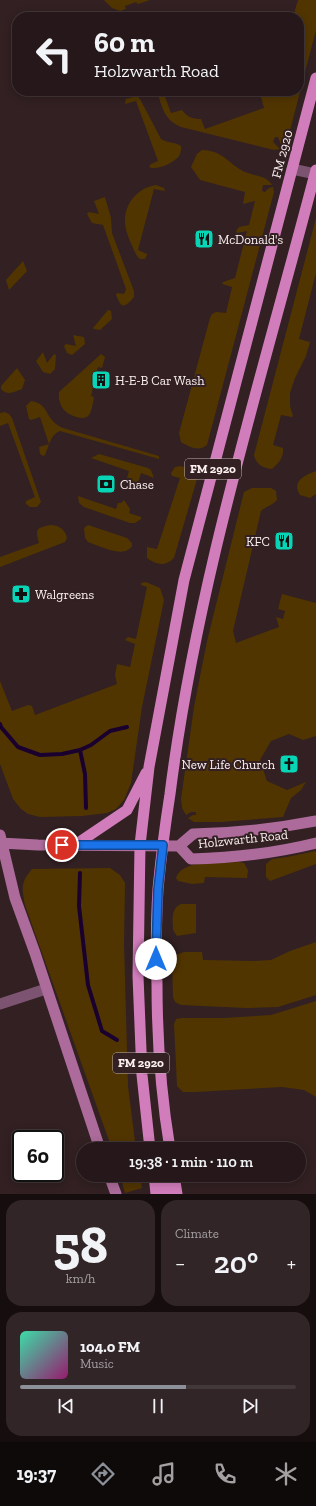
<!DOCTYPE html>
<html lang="en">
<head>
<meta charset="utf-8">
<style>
  :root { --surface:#26181a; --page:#322527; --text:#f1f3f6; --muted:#a4a0a2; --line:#423739; --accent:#8c9099 }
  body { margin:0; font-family:"Zilla Slab",serif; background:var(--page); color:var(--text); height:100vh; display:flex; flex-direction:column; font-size:15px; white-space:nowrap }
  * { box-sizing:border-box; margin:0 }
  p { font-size:13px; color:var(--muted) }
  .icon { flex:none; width:22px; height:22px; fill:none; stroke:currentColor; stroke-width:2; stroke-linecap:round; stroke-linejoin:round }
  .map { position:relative; height:1194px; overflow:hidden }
  .sheet { display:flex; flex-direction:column; gap:6px; padding:6px; background:#150d0e; flex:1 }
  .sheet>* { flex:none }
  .top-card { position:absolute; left:12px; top:12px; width:292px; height:84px; border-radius:16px; box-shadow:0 2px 10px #0003,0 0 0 1px var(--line); background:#26181a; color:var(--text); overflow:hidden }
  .speed { position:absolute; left:12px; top:1130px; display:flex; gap:8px; font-size:20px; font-weight:700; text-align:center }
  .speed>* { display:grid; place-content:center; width:52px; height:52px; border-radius:50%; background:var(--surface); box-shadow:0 2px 10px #0003,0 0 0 1px var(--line); line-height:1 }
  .speed .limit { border:2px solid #111; border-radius:6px; background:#fff; color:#111 }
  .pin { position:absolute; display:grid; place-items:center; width:34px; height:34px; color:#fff; margin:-17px; border:2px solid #fff; border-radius:50%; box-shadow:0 1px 4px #0007 }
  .me { position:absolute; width:44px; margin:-22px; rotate:0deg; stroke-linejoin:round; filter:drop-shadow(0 0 3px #0008) }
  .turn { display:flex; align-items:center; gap:14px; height:84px; padding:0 16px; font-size:18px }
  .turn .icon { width:52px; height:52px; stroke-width:2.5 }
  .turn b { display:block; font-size:28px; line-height:34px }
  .big { font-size:30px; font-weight:600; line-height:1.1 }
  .sheet .tile { flex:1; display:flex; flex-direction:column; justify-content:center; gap:6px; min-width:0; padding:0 14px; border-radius:16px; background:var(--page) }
  .sheet .dial { align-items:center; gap:0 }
  .dial b { font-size:52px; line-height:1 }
  .song { display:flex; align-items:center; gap:12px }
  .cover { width:48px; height:48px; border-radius:6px; background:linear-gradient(135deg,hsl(160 70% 55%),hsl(320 70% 35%)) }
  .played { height:4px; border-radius:2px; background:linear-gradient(90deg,var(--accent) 60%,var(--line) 60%) }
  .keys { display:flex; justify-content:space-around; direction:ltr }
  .heat { display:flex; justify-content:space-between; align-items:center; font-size:22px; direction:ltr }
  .sheet .tiles { flex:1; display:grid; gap:6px; grid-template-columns:1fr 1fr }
  .tile:last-child { grid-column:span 2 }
  .trip { position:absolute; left:76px; top:1142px; width:230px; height:40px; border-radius:20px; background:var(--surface); box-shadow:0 2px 10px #0003,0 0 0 1px var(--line); font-weight:600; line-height:40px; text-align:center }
  .tabs { display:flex; height:64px; justify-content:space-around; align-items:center; background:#0f0a0a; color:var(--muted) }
  .tabs .icon { width:28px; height:28px }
  .tabs .selected { color:var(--accent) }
  .tabs b { font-size:18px; color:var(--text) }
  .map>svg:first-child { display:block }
</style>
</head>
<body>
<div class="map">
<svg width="316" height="1194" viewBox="0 0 316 1194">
  <rect width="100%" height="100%" fill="#322022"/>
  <path fill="#513500" d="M104 0H150L138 4 136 2 125 6 126 9 120 11 112 8Z
    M298 0H316V30L287 142 282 147 278 137H275L273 142 280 149 274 150 181 127C164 120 162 107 157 91H171L164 94 171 113 182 110C187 117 193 119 201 119L205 129 264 108 261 97 263 92 273 94 274 91H299V17H293Z
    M137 96 140 99 161 139C167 143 175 142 181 146 181 150 181 153 179 156 174 163 156 171 149 167L151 164 158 161 136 101 125 104 126 99Z
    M202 150C223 151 226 161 241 170 250 176 266 174 272 185H263L262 191 265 192 269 188 273 187 274 192 207 445C199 452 189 447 181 442L179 433 210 318 212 314 216 312 226 313 232 287 222 284 223 282 235 278 247 231 237 233 236 231 239 227 249 225 255 201 243 204 245 192 200 180 191 167 197 154Z
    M156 185 164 188 165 191 154 189 138 250 147 254V255L145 259H140L137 256C132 246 126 234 125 223 124 204 137 188 156 185Z
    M105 197 111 218 112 233 134 291V297C124 309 121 308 116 295L117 293 124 294 126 289 103 225 92 223 87 214 89 212 99 214 94 201Z
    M316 218V273L299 339 310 342 306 356 295 378 290 393V406L293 416 292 417 281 415 273 445 283 448C284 457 279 463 272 469 262 468 256 464 254 455Z
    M23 261 27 271 9 290 6 280Z
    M108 310 111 311 112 319 100 330 94 329 93 328Z
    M73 335 84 337 85 344 72 355 67 353 64 346 66 344 76 346Z
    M43 352 47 363 54 354 56 355 55 369 50 374 43 372 36 361Z
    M101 354 105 357 102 368 98 367 91 396 94 397C93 402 92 411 89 415 84 422 68 415 64 410 60 405 58 398 59 392Z
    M17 368 25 380 22 389C15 392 7 396 1 389V386Z
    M31 401C46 404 44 410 52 420 55 424 59 426 63 428L159 456V459L60 431C50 435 49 446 45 455L43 456 40 454 39 447 49 444 40 417 31 420 29 419 26 406Z
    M5 412 9 414 12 418 41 502 37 507H30L26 504V501L35 497 8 423 0 426V413Z
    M99 454 148 468 151 470 154 478 141 473 137 486 130 487 129 479 127 478 129 471 91 458Z
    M181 466C190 469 196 469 197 479L174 558C165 567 157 565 147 558V547L157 549 180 478 172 476 171 473 175 467Z
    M316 471V494L310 498 300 495C291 481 305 475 316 471Z
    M252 488H271L276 491 277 500C272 506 266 506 261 511L233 631 236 643 279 627 276 617 283 619 285 611 278 609 282 594 316 603V736L303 740 289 734 271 741 260 760 267 781 287 790 306 782 301 790 291 798 283 817 221 822H194L188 818 193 815H196V812H191L186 815 182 808 181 799 194 707 207 641 244 492Z
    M78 496 116 509 118 503H121L124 500 130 509 129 513 141 517V519L135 523H130L84 507 79 503Z
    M50 525C59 525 65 529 67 538L65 542 0 567V557L39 543C35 529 36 528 50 525Z
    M88 525 127 538 132 543V546C124 559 100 546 88 542L85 538 84 528Z
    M146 582 160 588 164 600 142 707 131 783 124 800 116 809 107 813 82 816 40 817 28 814 21 809 13 799 0 764V681L12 711 28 705 32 706 35 715 117 684 115 675 117 664 130 667 135 644 125 640 128 637 136 639 147 587 141 585V583Z
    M316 851V864L270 881 266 877V864L272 859 287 857Z
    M239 862 244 863 248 870 247 878 205 877 204 883 192 884 178 881 176 878C181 859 223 863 239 862Z
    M110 868 120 875 125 883 124 944 128 1086 136 1149H112L25 905C22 888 20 883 32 869Z
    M181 904H196V933L177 936 173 930C173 921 170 909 181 904Z
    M316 942V995L278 1007 246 1008 181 1005 175 1002 173 997 172 961 176 955 184 952H202L203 960 253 961 271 960 290 951Z
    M316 1001V1097L304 1090 282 1087 195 1092H183L177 1086 174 1024 176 1019 182 1018H224L271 1015Z
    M120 1175H140L142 1188 125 1193Z"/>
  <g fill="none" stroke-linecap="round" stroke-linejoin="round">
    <path stroke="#1a002f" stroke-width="4" d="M0 724 1 727 18 747 40 755 62 754 80 750 91 745 110 731 127 727
      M80 750 85 774 86 808
      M80 873 79 906 88 985 102 1031 117 1040"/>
    <path stroke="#7c5370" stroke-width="11" d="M292 169 316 174
      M0 1004 46 989"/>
    <path stroke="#ac6b9a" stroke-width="11" d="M0 835 15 898 35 953 100 1149
      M0 843 38 845 179 846 193 834C234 833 275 829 316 821
      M179 846 191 859C233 858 275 853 316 843
      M109 1175 116 1194"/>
    <path stroke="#d17dbb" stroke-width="11" d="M75 845 127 810 146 773
      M150 1149 142 1075 138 976 140 845 149 767 184 580 316 78
      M170 1149C161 1095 157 1039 157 984 156 953 156 921 158 889 161 857 165 826 170 794 197 581 262 377 316 170
      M154 1175 156 1194
      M163 1175 166 1194
      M174 1175 177 1194"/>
  </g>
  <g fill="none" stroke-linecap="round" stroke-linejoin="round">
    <g stroke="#114b97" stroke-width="10">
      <path id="route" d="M62 845H163L158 890 156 959"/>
    </g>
    <use href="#route" stroke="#1a73e8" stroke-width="7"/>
  </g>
  <defs>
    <g id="restaurant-square" transform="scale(1)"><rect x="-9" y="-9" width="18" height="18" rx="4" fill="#08d5b5" stroke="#322022"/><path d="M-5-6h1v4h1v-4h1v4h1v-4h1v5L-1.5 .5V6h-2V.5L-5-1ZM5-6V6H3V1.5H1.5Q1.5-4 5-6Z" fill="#111"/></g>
    <g id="building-square" transform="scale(1)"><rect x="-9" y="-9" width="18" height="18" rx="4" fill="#08d5b5" stroke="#322022"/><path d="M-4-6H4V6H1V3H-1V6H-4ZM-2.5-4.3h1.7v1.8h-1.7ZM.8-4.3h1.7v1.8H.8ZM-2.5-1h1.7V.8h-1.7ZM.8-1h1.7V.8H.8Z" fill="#111"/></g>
    <g id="bank-square" transform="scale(1)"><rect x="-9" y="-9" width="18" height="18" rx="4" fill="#08d5b5" stroke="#322022"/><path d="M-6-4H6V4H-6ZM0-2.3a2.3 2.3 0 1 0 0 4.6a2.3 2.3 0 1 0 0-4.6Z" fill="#111"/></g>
    <g id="pharmacy-square" transform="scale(1)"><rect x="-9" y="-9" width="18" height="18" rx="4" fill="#08d5b5" stroke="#322022"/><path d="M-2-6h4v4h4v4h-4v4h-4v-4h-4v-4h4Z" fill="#111"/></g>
    <g id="church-square" transform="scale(1)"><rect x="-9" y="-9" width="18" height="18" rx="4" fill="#08d5b5" stroke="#322022"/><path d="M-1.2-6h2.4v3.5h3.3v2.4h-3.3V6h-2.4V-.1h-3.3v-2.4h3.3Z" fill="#111"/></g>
  </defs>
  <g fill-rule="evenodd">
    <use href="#restaurant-square" x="204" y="239"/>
    <use href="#building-square" x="101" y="380"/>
    <use href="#bank-square" x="106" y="484"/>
    <use href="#restaurant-square" x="284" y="541"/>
    <use href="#pharmacy-square" x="21" y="594"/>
    <use href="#church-square" x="289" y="764"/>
  </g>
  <g text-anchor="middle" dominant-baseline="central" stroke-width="4" stroke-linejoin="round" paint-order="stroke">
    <g fill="#322022" stroke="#c0b2b4" stroke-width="1">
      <rect x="185" y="459" width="56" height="20" rx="3"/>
      <rect x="113" y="1053" width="56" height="20" rx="3"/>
    </g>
    <g font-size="12" font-weight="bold" fill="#fdf1f2">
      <text x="213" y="469">FM 2920</text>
      <text x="141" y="1063">FM 2920</text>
    </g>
    <g font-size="13" fill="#fdf1f2" stroke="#322022">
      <text transform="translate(282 154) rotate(-75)">FM 2920</text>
      <text transform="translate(243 839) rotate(-6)">Holzwarth Road</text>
    </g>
    <g font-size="13" fill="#fdf1f2" stroke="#322022" text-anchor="start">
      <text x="218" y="239">McDonald's</text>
      <text x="115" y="380">H-E-B Car Wash</text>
      <text x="120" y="484">Chase</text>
      <text x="270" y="541" text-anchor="end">KFC</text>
      <text x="35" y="594">Walgreens</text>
      <text x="275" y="764" text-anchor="end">New Life Church</text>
    </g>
  </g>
</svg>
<div class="speed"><div class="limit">60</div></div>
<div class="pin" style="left:62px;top:845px;background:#d93025"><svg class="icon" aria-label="arrive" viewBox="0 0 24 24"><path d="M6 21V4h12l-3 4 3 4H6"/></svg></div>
<svg class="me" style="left:156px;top:959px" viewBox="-20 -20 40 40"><circle r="19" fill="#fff"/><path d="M0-13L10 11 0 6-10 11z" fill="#1a73e8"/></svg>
<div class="trip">19:38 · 1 min · 110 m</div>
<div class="top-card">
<div class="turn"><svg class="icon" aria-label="left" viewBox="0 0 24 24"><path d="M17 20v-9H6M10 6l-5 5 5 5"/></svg><div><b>60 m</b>Holzwarth Road</div></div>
</div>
</div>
<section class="sheet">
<div class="tiles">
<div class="tile dial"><b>58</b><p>km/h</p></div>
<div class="tile"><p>Climate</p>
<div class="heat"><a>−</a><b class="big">20°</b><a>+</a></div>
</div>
<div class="tile">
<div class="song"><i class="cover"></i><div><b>104.0 FM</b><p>Music</p></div></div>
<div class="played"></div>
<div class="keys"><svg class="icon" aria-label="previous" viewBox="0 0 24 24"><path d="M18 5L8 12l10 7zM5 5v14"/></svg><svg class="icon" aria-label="pause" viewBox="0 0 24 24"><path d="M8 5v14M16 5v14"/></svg><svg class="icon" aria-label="next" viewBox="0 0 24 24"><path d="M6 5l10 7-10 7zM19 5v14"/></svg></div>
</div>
</div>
</section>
<nav class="tabs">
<b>19:37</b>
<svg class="icon selected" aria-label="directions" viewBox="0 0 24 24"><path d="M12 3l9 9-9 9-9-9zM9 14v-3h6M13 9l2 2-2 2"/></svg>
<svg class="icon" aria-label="music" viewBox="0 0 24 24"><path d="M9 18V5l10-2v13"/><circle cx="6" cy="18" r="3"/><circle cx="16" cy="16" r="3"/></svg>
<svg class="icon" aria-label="phone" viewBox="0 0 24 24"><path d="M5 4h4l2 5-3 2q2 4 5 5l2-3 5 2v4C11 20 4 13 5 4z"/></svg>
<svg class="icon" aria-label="climate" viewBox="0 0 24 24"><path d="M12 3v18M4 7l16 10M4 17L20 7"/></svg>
</nav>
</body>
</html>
